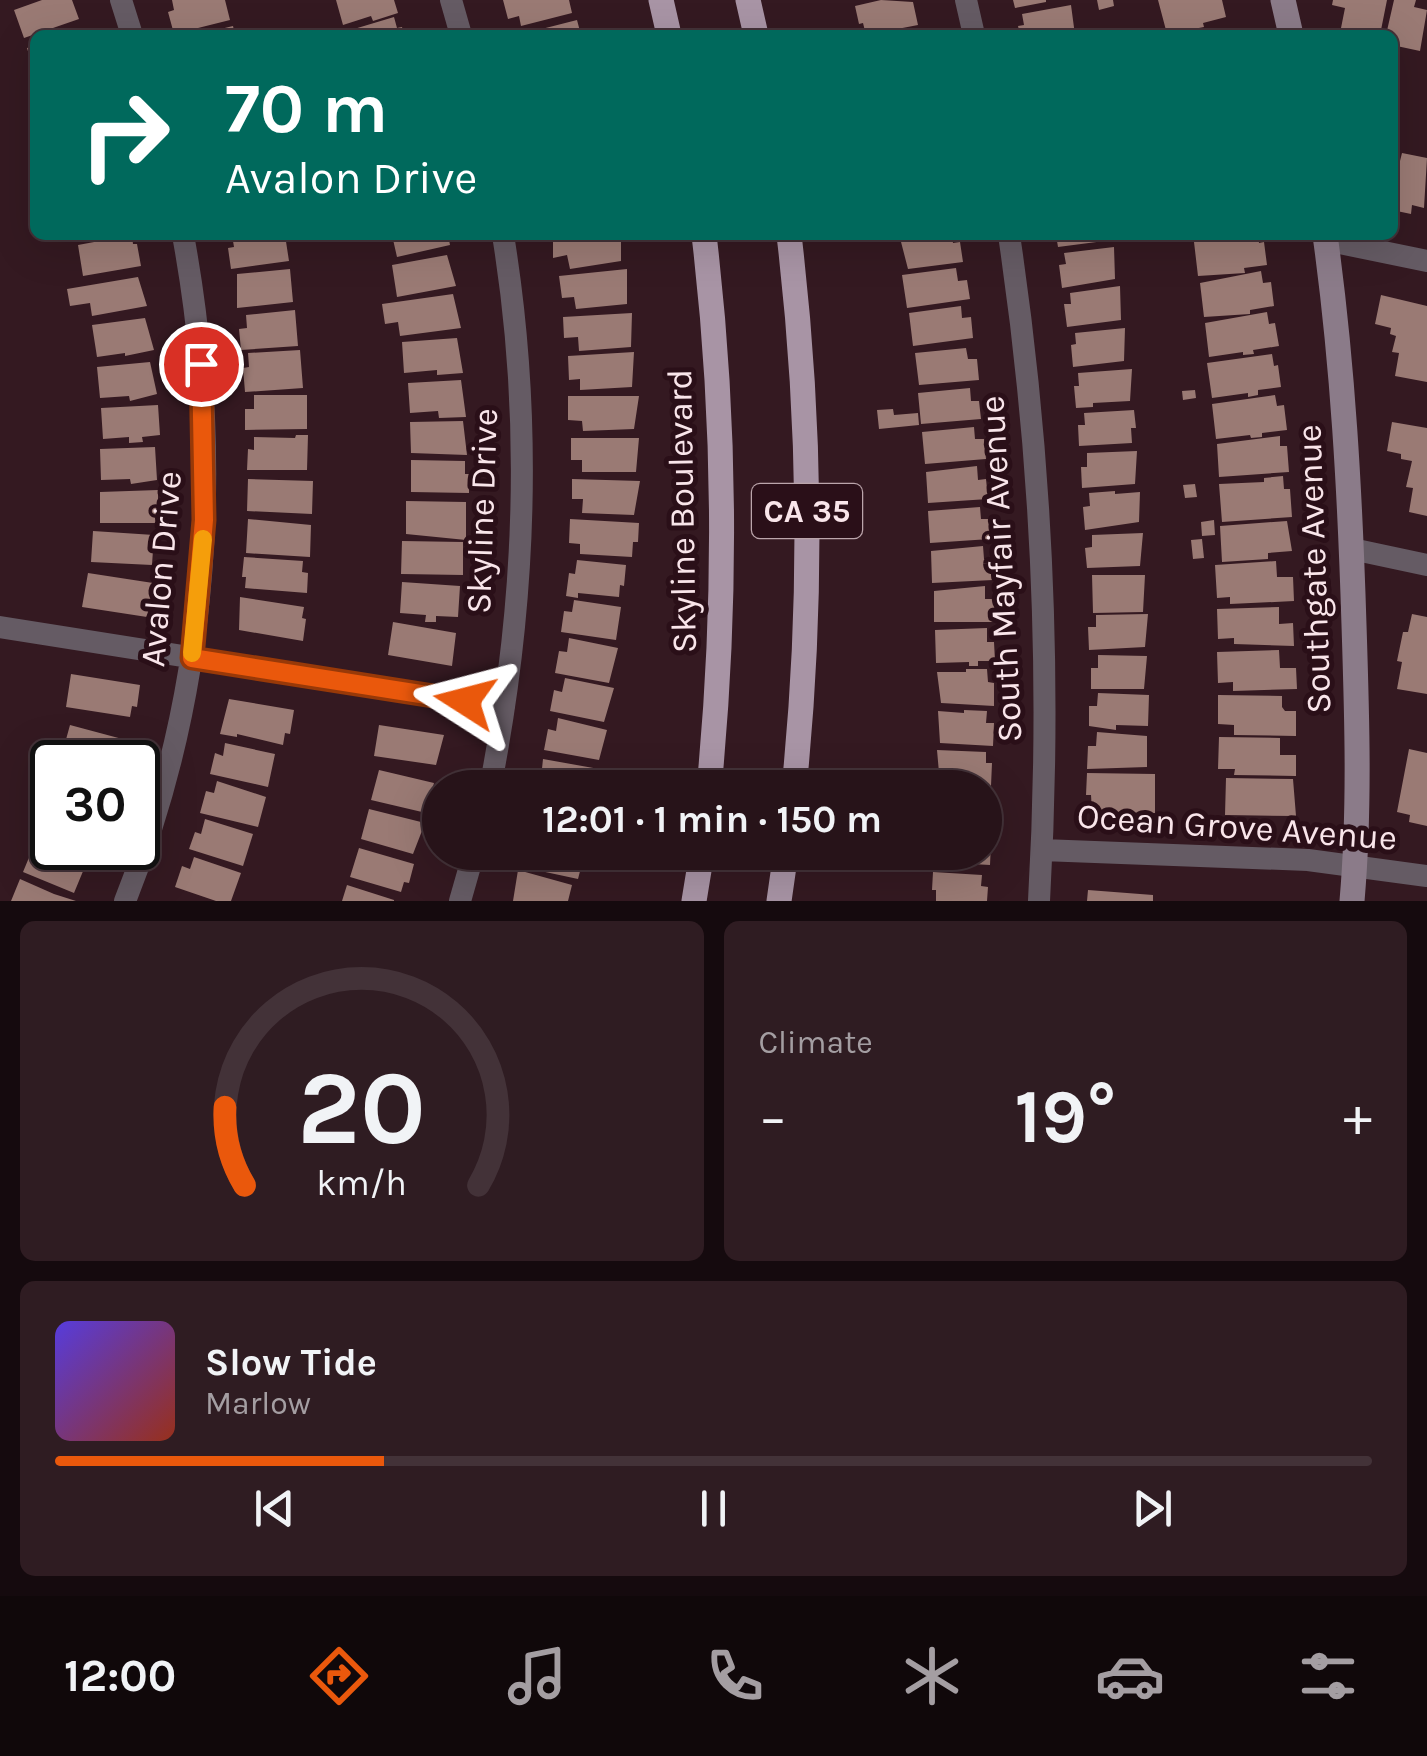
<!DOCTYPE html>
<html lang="en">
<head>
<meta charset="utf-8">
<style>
  :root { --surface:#271319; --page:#2f1c22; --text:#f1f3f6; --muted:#a49ea2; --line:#433238; --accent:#ea580c }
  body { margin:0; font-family:Karla,sans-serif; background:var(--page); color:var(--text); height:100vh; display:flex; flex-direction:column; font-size:38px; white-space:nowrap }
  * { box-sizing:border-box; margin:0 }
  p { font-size:32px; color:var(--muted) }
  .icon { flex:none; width:55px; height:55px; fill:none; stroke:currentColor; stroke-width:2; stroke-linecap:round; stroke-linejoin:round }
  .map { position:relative; height:901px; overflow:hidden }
  .drawer { display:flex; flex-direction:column; gap:20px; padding:20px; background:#150a0e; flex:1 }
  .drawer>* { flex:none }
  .top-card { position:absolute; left:30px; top:30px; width:1368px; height:210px; border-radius:15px; box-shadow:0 10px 40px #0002,0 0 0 2px var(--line); background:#00695c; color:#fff; overflow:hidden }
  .speed { position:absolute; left:30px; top:740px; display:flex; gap:20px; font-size:50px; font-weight:700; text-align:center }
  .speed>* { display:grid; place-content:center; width:130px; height:130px; border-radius:50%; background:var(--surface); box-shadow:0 10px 40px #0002,0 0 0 2px var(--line); line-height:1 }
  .speed .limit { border:5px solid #111; border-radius:15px; background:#fff; color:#111 }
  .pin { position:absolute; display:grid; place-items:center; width:85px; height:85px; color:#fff; margin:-42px; border:5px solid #fff; border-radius:50%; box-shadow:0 2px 10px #0007 }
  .me { position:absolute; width:110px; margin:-55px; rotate:279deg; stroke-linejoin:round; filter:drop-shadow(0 0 8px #0008) }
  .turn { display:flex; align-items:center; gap:35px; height:210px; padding:0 30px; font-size:45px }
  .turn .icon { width:130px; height:130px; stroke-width:2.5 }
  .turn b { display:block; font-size:70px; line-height:85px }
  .big { font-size:75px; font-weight:700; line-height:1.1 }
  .drawer .widget { flex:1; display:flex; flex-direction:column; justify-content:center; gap:15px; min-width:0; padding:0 35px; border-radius:15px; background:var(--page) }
  .drawer .dial { align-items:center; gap:0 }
  .dial svg { height:260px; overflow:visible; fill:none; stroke:var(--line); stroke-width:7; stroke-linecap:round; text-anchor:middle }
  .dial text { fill:var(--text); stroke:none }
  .song { display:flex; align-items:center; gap:30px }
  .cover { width:120px; height:120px; border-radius:15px; background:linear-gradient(135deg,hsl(250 70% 55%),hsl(10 70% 35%)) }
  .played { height:10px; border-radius:5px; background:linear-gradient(90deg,var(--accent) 25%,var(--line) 25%) }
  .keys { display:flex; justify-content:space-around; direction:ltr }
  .heat { display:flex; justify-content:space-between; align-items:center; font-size:55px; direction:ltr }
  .drawer .tiles { flex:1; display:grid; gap:20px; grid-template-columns:1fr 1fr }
  .widget:last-child { grid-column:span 2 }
  .trip { position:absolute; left:422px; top:770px; width:580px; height:100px; border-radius:50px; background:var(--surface); box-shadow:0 10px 40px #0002,0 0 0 2px var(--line); font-weight:700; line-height:100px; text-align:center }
  .menu { display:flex; height:160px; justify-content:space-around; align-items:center; background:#10080a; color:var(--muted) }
  .menu .icon { width:70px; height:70px }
  .menu .current { color:var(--accent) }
  .menu b { font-size:45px; color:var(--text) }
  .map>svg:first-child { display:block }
</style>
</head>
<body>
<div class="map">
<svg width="1427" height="901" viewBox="0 0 1427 901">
  <rect width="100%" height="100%" fill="#341921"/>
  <path fill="#9a7a74" d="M42 0H72L79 19 24 38 14 10Z
    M172 0H225L230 20 174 34 168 12 174 10Z
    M336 0H394L398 13 373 21 371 16 343 25Z
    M503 0H569L572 13 521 26 519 16 508 19Z
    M881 0 913 2 918 25 866 35 863 23 859 24 855 6Z
    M1013 0H1046V2L1015 8Z
    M1097 0H1113L1114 6 1099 10Z
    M1158 0H1222L1226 17 1203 23 1204 27 1167 34Z
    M1333 0H1387L1380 35H1349L1350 29 1341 28 1345 8 1332 5Z
    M1394 0H1416L1414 7 1427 10 1420 51 1392 45V35H1386Z
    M1071 5 1075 35H1020L1018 26 1024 25 1022 14Z
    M394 17 397 28 402 27 404 35H345L344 32Z
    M577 20 581 35H522V34Z
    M233 26 235 35H201L200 34Z
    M1215 28 1217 35H1196V32Z
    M35 46V71H34L27 48Z
    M1392 116 1400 129 1394 158 1392 157Z
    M1402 153 1427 158 1424 208 1412 205 1411 214 1392 210V193Z
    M132 235 133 244H137L141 266 83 276 78 245Z
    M232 235H285L289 261 231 269 228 248 234 247Z
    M392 235H448L450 245 397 257Z
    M553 235H621V261L570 269 567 255 553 258Z
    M910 235H952L953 243 960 242 963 262 908 269 900 238Z
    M1056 235H1112V240L1058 247Z
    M1258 235 1259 243 1264 242 1267 265 1244 268 1245 273 1198 276 1194 242Z
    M1114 247 1115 279 1062 288 1059 265 1066 264 1064 253Z
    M447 255 456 286 397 297 392 265Z
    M956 268 958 281 967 280 970 299 907 308 902 275Z
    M290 269 293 302 237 308V274Z
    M627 269V304L576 309 574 297 562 298 559 276Z
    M1261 271 1263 283 1271 282 1274 306 1250 310V314L1204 317 1200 283Z
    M138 277 147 306 92 316 90 303 70 306 67 289Z
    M1120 286 1121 320 1067 327 1064 304H1071L1070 293Z
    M453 294 461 328 400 336 398 322 385 324 382 304Z
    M1381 295 1427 306V382L1395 376 1399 353 1392 352 1396 336 1390 334 1391 328 1375 324Z
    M961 306 962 318 971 317 973 338 913 346 909 313Z
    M295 310 298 346 241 350 239 329 247 328 246 315Z
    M1267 312 1269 324 1275 323 1279 346 1253 350 1254 354 1243 355V352L1209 357 1205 323Z
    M632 313 631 347 579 351 578 337 564 338 563 317Z
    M145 318 154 350 125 356V353L97 357 92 325Z
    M1125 328 1124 361 1073 367 1071 345 1076 344 1075 333Z
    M457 338 463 373 437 375V370L404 373 402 342Z
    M966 348 968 359H977L979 380 919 385 915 353Z
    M300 350 303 388 245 392 243 368 249 367 248 353Z
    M634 352 632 387 580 390V379L569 380 568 356Z
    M1272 354 1274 366 1278 365 1281 387 1258 390V395L1248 397V393L1212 398 1207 363Z
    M150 362 157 394 130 401 129 396 100 398 97 367Z
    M1132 369 1130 401 1093 403V407L1076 408 1074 386H1079L1078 373Z
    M461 380 466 417 439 418 438 411 410 413 408 383Z
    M970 388 971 401H979L981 419 921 424 918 393Z
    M1195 390 1196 398 1183 400 1182 391Z
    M254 395H307V429L245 430V409H254Z
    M1275 395 1277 406 1284 405 1287 430 1262 433V437L1251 438 1250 435 1216 439 1212 404Z
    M568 396H639L634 429 583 431 582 421 568 420Z
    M158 405 160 435 142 437 143 442 129 443V437L103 439 101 408Z
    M893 409 894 415 918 413 919 425 879 429 877 410Z
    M1134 410 1136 428H1131L1132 443 1079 446 1078 425H1085L1084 413Z
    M463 421 467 455 411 453 410 422Z
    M1392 422 1427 428V516L1409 512 1413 488 1406 487 1412 461 1401 459V454L1387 451Z
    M974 427 975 439H984L986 459 925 464 922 432Z
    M296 435H308L307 470H247L248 449 254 450V437L295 438Z
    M1280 436V446H1287L1289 472 1219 477 1217 444Z
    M571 438H639L636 472H582V460H571Z
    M155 447 157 480 131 484 130 479 101 480 100 449Z
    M1137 451 1135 484 1082 488 1081 467H1087V453Z
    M411 460 465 461V474H469V493L411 492Z
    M977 466 978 480 986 479 988 499 928 503 926 472Z
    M1283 476 1284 489H1290L1292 517 1222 522 1219 484 1264 482V478Z
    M248 479 313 481 312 514 247 511Z
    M572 479 640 481 634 515 582 513 583 499H572Z
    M1195 484 1197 497 1185 498 1183 485Z
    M158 490V523H100V492Z
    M1115 491V494L1140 492 1139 522 1085 530 1083 507 1090 506 1089 493Z
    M406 501 466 502V540L406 534Z
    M980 507 981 519H989L990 539 930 543 928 511Z
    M248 519 311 525 310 557 246 553Z
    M570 519 639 523 638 542H633L632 557 580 554V544L569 543Z
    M1214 520 1215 535 1202 536 1201 522Z
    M1287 521 1292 551 1268 553V559L1222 562 1220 526Z
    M93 531 154 535 152 565 91 562Z
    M1143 533 1140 566 1087 568 1085 548 1092 547V535Z
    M1202 539 1204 558 1193 559 1191 540Z
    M402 541 463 542V575L401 574Z
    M983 546 984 559H992L993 580 932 583 931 551Z
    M244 557 303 561 302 572 308 573 307 593 245 588 246 577H242Z
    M577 560 626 565 624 586 620 585 619 597 578 593V598L566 596 569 573 575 574Z
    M1276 561 1277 577H1293L1294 601 1230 604V597L1217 598 1215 565Z
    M88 573 153 583 147 617 82 607Z
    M1092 575H1145L1143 612 1093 613Z
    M402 582 460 586 458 617 436 616V622H425L426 615 400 613Z
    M985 586V599H994L995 622H934V591Z
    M240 597 304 607 302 618 306 619 303 641 239 630Z
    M574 600 621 607 616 640 561 632 564 611 572 612Z
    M1279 607V624L1293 623 1294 646 1234 644V638L1218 639 1217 609Z
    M1148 614 1145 647 1089 650 1088 627H1096V615Z
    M1412 614 1427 617V694L1397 689 1402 662 1397 661 1403 632H1408Z
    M393 622 456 633 452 666 388 655Z
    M987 628V642H994L995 661H978V666H969V662L936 663 935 630Z
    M569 638 618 648 609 683 555 673 559 651 567 652Z
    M1279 650 1280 668H1296L1297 689 1233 691V682L1218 683 1217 652Z
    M1098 655 1147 656 1144 689H1091V668H1098Z
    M966 669H987L988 682 994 683V706L941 703 937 672H966Z
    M71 674 140 685 137 707 132 706 130 717 66 707Z
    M565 678 614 688 604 722 550 711 554 690 562 692Z
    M1098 693 1149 695 1148 726 1116 725V730L1089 726V706H1097Z
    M1218 695 1282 696V707L1285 711H1296V736L1234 735V725L1218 724Z
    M229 699 294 710 290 734 285 733 283 745 237 734V737L220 734Z
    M964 710 987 711 986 723H994L993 746 940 743 938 711 964 713Z
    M558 718 607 730 599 760 544 750 548 729 556 731Z
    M70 725 126 740 122 758 117 757 115 762H95L62 754Z
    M379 725 444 735 436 765 374 756Z
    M1097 732 1147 736V767L1087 769 1088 746H1096Z
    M1219 737 1280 738V755H1296V776L1234 775 1235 769H1218Z
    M225 743 275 754 268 787 210 774 215 753 223 756Z
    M1409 749 1427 753V826L1409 822 1410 815 1397 812Z
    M937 750 986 752V763H992L991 786 940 784Z
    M543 759 599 769 596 788H540Z
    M379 770 434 783 429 802 424 801 422 812 371 800Z
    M1087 773 1155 774V813L1092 812 1091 795H1086Z
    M1226 778 1293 779 1296 816 1225 815Z
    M217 781 266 797 258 827 200 813 206 791 214 793Z
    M49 802 52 804V838L38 832Z
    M985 803H992V825L985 824Z
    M369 809 425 823 413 854 361 839Z
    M205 819 253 834 243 866 189 849 195 832 201 834Z
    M35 843 86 864 74 893 23 872Z
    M985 843H991L990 865 937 862 938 852H985Z
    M359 848 414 864 409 883 404 882 401 892 350 877Z
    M525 852H585L578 879 522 867Z
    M194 857 241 873 231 901H216L175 887 182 866 190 869Z
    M518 870 572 885 568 901H513Z
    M933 872 982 875 981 886 988 887 987 901H936V890H932Z
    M20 879 54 894 76 901H11Z
    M347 885 394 900V901H342Z
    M1088 890 1153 895V901H1087Z"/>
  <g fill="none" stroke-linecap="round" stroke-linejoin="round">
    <path stroke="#655b64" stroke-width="22" d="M121 0 132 35
      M451 0 461 35
      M966 0 974 35
      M1009 235C1042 456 1052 678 1039 901
      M1325 240 1427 261
      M1352 549 1427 565
      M0 627 504 707
      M490 788C526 605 533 419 503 235
      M1042 850 1308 860 1427 876
      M125 901C210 690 224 457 183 235
      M460 901 474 852"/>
    <path stroke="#8b7b89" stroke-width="25" d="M1283 0 1291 35
      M1325 235C1343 364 1350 495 1354 625 1357 717 1360 809 1352 901"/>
    <path stroke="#a894a5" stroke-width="25" d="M661 0 669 35
      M748 0 756 35
      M704 235C726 419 727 603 709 788
      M789 235C811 419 813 603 794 788
      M694 901 702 852
      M779 901 786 852"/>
  </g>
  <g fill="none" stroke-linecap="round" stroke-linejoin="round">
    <g stroke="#983908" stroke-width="25">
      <path id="route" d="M201 364 204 520 192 658 465 701"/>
    </g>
    <use href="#route" stroke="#ea580c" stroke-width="18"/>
    <path stroke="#f59e0b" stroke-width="18" d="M192 653 203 539"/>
  </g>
  <g text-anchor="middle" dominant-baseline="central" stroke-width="10" stroke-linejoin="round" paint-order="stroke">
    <rect fill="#2a0f18" stroke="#bba5ab" stroke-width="2.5" x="752" y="484" width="110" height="54" rx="8"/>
    <g font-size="32" font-weight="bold" fill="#f9e5ea">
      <text x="807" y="511">CA 35</text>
    </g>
    <g font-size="35" fill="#f9e5ea" stroke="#2a0f18">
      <text transform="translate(482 511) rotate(-88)">Skyline Drive</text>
      <text transform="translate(682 511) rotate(-91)">Skyline Boulevard</text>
      <text transform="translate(161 569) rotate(-85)">Avalon Drive</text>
      <text transform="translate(1001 569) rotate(-93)">South Mayfair Avenue</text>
      <text transform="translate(1314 569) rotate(-92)">Southgate Avenue</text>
      <text transform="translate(1237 827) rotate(4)">Ocean Grove Avenue</text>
    </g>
  </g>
</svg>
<div class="speed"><div class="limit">30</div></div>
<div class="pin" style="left:201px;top:364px;background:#d93025"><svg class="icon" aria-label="arrive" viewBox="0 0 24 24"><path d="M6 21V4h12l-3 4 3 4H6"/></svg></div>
<svg class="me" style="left:465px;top:701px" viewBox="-20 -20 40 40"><path d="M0-17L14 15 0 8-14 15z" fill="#ea580c" stroke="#fff" stroke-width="4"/></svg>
<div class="trip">12:01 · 1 min · 150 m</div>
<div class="top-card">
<div class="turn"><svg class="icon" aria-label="right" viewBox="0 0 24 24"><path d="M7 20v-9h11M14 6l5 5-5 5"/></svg><div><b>70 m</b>Avalon Drive</div></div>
</div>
</div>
<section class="drawer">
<div class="tiles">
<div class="widget dial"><svg viewBox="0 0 100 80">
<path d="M14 69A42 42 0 1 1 86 69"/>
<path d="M14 69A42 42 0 0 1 8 45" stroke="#ea580c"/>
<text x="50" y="56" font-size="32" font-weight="700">20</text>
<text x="50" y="72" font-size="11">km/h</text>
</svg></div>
<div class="widget"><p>Climate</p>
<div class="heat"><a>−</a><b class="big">19°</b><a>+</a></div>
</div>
<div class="widget">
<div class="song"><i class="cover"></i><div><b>Slow Tide</b><p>Marlow</p></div></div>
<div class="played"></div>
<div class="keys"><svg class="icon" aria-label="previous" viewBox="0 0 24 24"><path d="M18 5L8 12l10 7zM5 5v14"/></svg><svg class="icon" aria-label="pause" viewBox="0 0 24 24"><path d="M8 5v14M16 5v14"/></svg><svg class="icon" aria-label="next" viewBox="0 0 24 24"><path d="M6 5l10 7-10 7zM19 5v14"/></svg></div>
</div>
</div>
</section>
<nav class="menu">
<b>12:00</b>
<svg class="icon current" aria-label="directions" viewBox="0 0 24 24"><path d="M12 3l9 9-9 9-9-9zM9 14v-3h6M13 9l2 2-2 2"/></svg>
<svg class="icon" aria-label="music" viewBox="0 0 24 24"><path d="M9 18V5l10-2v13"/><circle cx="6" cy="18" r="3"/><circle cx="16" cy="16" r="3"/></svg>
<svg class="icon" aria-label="phone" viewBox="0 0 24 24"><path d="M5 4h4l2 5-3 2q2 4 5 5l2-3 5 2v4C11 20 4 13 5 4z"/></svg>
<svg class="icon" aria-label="climate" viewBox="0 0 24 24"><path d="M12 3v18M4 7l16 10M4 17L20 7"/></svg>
<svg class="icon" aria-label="car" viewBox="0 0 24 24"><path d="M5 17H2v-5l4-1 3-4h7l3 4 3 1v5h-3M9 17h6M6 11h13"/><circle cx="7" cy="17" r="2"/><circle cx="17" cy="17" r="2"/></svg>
<svg class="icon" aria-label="filters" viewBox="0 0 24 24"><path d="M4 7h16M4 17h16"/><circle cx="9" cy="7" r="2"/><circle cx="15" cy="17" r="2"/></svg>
</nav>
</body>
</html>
